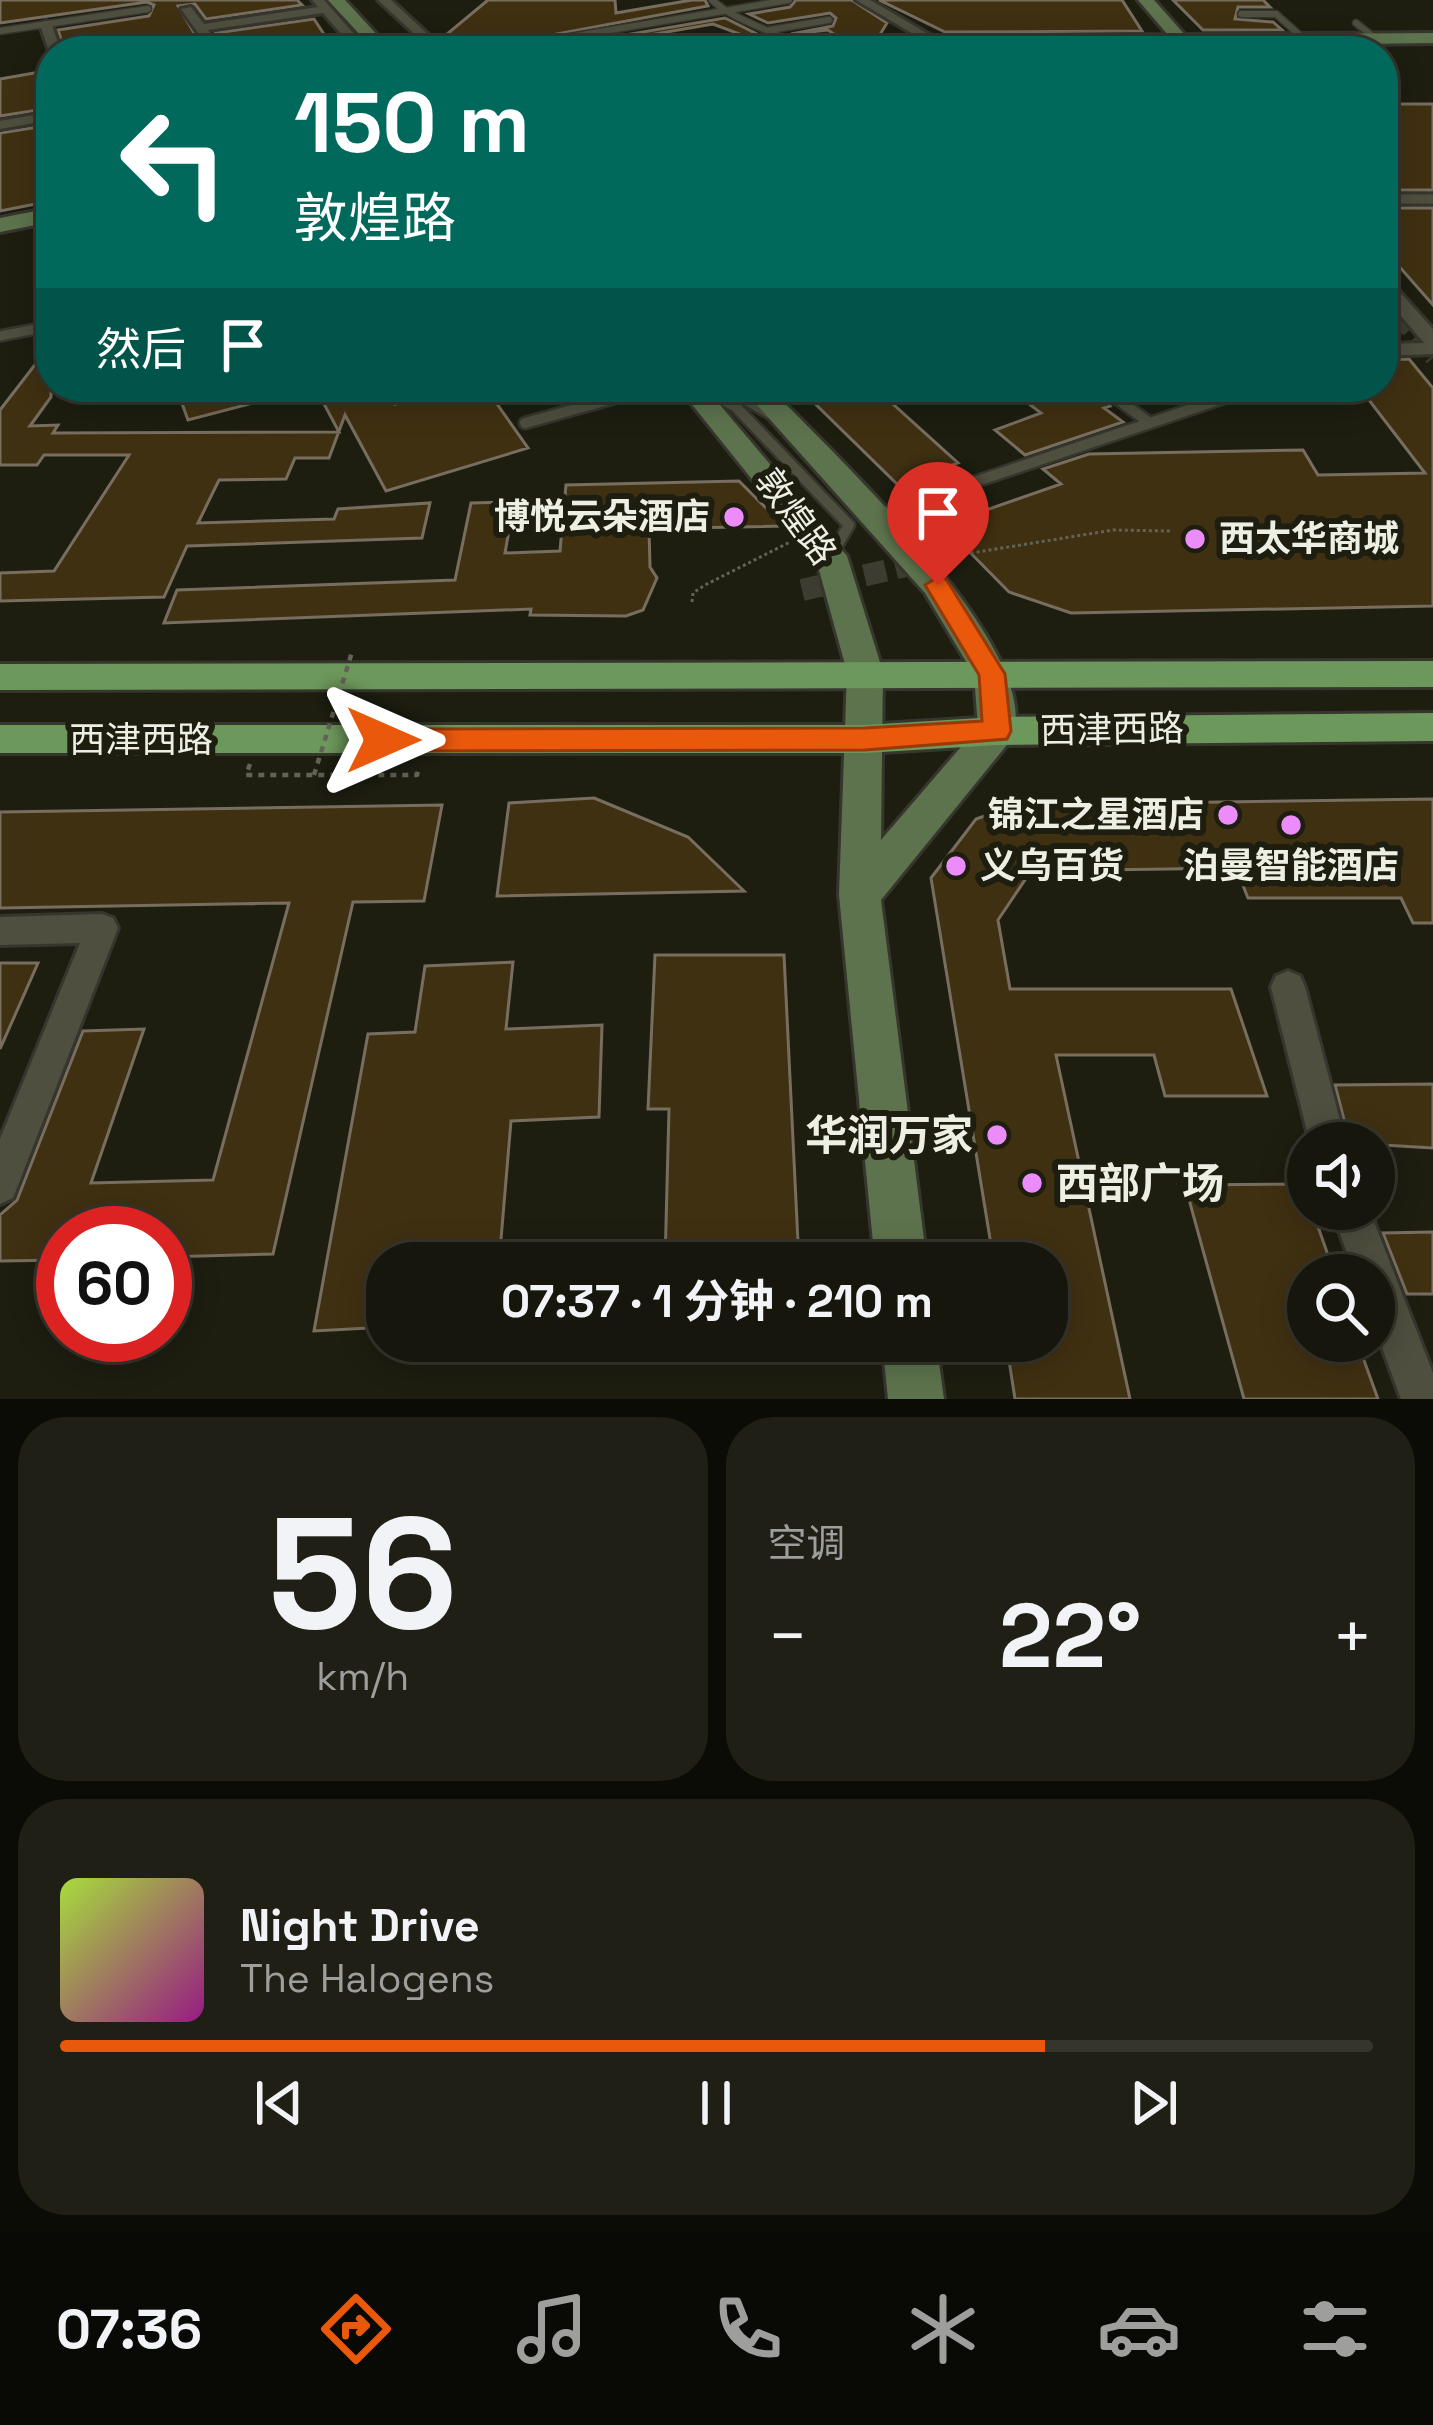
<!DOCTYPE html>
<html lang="zh">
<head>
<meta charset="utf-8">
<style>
  :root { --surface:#16160c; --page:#1f1f15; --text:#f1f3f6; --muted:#9e9f9d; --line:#35352d; --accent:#ea580c }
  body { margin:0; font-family:"Space Grotesk","Noto Sans SC",sans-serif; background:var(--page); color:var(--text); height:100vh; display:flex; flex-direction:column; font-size:45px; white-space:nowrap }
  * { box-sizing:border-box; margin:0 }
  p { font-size:39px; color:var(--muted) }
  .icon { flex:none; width:66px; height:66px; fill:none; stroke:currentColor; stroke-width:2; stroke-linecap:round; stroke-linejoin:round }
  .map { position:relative; height:1399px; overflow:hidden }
  .panel { display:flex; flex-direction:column; gap:18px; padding:18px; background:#0c0c07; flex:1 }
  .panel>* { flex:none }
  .banner { position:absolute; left:36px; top:36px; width:1362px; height:366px; border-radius:48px; box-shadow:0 6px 30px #0003,0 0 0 3px var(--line); background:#00695c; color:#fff; overflow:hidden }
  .buttons { position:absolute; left:1287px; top:1122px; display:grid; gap:24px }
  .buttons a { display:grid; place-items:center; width:108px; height:108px; border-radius:50%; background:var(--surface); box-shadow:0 6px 30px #0003,0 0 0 3px var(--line); font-size:60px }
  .speed { position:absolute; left:36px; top:1206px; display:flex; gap:24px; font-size:60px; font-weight:700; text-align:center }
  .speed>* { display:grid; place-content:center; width:156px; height:156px; border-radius:50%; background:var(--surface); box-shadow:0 6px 30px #0003,0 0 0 3px var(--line); line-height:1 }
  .speed .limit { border:18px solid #d22; background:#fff; color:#111 }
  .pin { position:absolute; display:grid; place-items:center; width:102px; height:102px; color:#fff; margin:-123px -51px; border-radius:50% 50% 50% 0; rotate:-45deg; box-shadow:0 0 12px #0007 }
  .pin .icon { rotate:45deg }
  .me { position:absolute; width:132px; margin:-66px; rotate:90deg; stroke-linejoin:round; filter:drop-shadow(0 0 9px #0008) }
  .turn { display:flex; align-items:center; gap:42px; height:252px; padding:0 60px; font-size:54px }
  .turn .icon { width:156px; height:156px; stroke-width:2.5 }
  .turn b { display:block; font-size:84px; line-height:102px }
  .then { display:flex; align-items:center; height:114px; padding:0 60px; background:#0003; gap:24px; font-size:45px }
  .big { font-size:90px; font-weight:700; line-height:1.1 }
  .panel .tile { flex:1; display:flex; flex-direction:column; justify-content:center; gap:18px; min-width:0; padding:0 42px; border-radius:48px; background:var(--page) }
  .panel .dial { align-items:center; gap:0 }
  .dial b { font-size:156px; line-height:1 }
  .song { display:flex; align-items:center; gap:36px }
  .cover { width:144px; height:144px; border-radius:18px; background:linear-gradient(135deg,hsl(80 70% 55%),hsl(310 70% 35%)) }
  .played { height:12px; border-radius:6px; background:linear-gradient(90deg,var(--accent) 75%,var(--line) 75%) }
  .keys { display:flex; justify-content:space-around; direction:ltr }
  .heat { display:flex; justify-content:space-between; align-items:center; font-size:66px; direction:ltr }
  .panel .tiles { flex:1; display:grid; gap:18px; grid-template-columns:1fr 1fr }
  .tile:last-child { grid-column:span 2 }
  .trip { position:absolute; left:366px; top:1242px; width:702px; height:120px; border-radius:48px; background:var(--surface); box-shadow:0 6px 30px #0003,0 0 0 3px var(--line); font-weight:700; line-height:120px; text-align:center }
  .dock { display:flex; height:192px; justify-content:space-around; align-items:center; background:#090905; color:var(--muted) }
  .dock .icon { width:84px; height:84px }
  .dock .active { color:var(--accent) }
  .dock b { font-size:54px; color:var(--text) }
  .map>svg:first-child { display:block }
</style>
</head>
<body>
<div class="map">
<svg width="1433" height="1399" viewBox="0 0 1433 1399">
  <rect width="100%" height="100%" fill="#1d1e10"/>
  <path fill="#403012" stroke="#776e5f" stroke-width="3" d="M0 0H297L302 5 206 19 195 4 178 6 205 51H65L58 30 149 16 154 5 147 2 0 23Z
    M488 0H615L616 13 692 0H705L708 6 465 51 447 34Z
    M796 0H852L887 23 870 51H858L828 30 791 34 833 26 836 18 830 13 768 23 749 14 790 7Z
    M879 0H1122L1142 31 945 32Z
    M1173 0H1263L1270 7H1238L1235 19 1273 22 1282 30H1203Z
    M725 18 789 50 824 45 833 50 765 51 753 39 713 24 643 36 664 51H531Z
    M314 19 335 51H227L216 33Z
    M51 70V108L0 116V79Z
    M1383 104H1433V190H1383Z
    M51 125V201L0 211V133Z
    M1383 208H1433V305L1383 248Z
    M51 344V397L30 426 58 425 53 433 339 432 315 387H393L395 404 457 387H485L528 448 386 491 345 415 329 458H295L286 479 219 480 198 523 334 519 338 509 430 503 422 538 187 546 164 597 0 601V573L54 571 129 455H44L37 465H0V410Z
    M1409 359 1433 388V606L1071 613 1009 592 943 525 1061 484 1043 469 1089 454 1303 450 1318 475 1425 473 1359 387H1383V360Z
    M176 387H287L288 394 188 420Z
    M798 387H874L958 463 897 484Z
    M1007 387H1091L1110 406 1104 408 1123 422 1025 455 995 430 1041 413Z
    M739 481 784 526 685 528V514L679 528 649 529 650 567 657 578 643 610 626 616 530 615 531 609 164 623 177 590 455 580 471 503 514 502 505 553 560 551 566 485Z
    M594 798 688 837 744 891 497 896 509 803Z
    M1433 799V923H1413L1401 898H1248L1236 868 1031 871 998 920 1010 989H1231L1267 1096H1165L1154 1055H1056L1130 1399H1015L1006 1341H1047V1263H994L931 878 976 819 1015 805Z
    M442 805 424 901 353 902 273 1254 165 1257V1233H63V1260L0 1261V1215L17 1200 83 1031 144 1029 91 1183 213 1180 289 903 0 908V812Z
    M655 955H784L799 1263H665L669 1109H648Z
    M513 962 506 1029 602 1025 599 1117 511 1121 499 1263H387V1327L314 1331 368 1034 415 1032 425 966Z
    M0 963H38L0 1049Z
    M1433 1084V1148L1350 1143 1335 1085Z
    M1303 1184 1335 1275H1308V1341H1357L1378 1399H1244L1185 1185Z
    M1433 1232V1294H1407L1383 1233Z"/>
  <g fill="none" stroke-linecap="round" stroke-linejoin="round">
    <path stroke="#3c3d30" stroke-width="16" stroke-dasharray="16 9" stroke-linecap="butt" d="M1383 299 1433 358"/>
    <path stroke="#3c3d30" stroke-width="22" stroke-dasharray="22 10" stroke-linecap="butt" d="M802 590 936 559"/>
    <g stroke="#36362e" stroke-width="9">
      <path id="lane-far2" d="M712 0C735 21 764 26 791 43L826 37 849 51
        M1241 14H1276L1304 39
        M1356 23 1375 38
        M770 30 829 20
        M0 31 148 9
        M486 51 789 0
        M717 51 749 45 758 51"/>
    </g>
    <g stroke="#36362e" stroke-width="14">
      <path id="lane-far1" d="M1383 199H1433
        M0 336 51 326"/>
    </g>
    <g stroke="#36362e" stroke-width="15">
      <path id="lane" d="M697 387 735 406 849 525 831 556
        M723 387 778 418
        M1101 387 1150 423
        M525 423 655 387
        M876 515 1257 387"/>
    </g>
    <g stroke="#36362e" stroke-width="6">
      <path id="street" d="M312 0H324L369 51H356L323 13 208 30 223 51H211L181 9 191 7 204 24 318 7Z
        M378 0H391L446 51H433Z
        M856 0H870L954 49 942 51Z
        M46 21 52 25 61 51H49L40 25Z
        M51 112V120L0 129V121Z
        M1383 279 1389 280 1433 329V354L1383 356V344L1424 343 1383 295Z
        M102 914 113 918 118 928 13 1198 0 1204V1139L80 943 0 945V917Z
        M1288 971 1300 976 1305 987 1346 1143H1310L1271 987 1276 976Z
        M1331 1209H1369L1433 1373V1399H1401L1374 1326V1275H1355Z"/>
    </g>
    <g stroke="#36362e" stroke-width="6">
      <path id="secondary" d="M328 0H345L392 51H375Z
        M1138 0H1154L1185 35 1433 33V43L882 51 938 37 1168 35Z
        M51 208V222L0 232V218Z
        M678 387H705L847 556 883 672 881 840 978 727 974 675 925 593 741 387H769C825 446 1055 658 1010 741L881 900 927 1263H875L839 895 847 672 816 559Z
        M882 1341H936L944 1399H888Z"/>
    </g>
    <g stroke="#36362e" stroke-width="6">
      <path id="primary" d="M1433 661V687L0 690V664Z
        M1433 713V741L997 745 865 753H0V725H865L997 717Z"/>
    </g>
    <path stroke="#626356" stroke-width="3" stroke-dasharray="3 3" stroke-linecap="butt" d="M947 557 1113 530 1170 531
      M692 602 693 593 705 585 790 542"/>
    <path stroke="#626356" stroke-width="4.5" stroke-dasharray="6 6" stroke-linecap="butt" d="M250 764 246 775H417L419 766"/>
    <use href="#lane-far2" stroke="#4e4f3f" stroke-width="6"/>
    <use href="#lane-far1" stroke="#4e4f3f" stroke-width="9"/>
    <use href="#lane" stroke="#4e4f3f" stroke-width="10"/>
    <use href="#street" fill="#4e4f3f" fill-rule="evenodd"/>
    <use href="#secondary" fill="#5d734d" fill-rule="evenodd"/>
    <use href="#primary" fill="#6d985b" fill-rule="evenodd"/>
    <path stroke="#626356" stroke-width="4.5" stroke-dasharray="6 6" stroke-linecap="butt" d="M314 775 352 652"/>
  </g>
  <path fill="#ea580c" stroke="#983908" stroke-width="3" d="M938 577 946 579 1005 674 1011 731 1007 739 865 750 383 751 369 740 383 729 865 728 982 721 979 675 925 585Z"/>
  <g fill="#ec8cfa" stroke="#1d1e10" stroke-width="4.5">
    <circle cx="734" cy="517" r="12"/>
    <circle cx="1195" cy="539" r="12"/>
    <circle cx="1228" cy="815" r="12"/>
    <circle cx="1291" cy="825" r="12"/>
    <circle cx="956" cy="866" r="12"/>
    <circle cx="997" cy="1135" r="12"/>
    <circle cx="1032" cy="1183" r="12"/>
  </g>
  <g text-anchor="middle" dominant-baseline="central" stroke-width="12" stroke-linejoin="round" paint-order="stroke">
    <g font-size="36" font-weight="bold" fill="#edeee4" stroke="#1d1e10" text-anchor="end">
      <text x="710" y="517">博悦云朵酒店</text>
      <text x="1219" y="539" text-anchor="start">西太华商城</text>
      <text x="1204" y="815">锦江之星酒店</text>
      <text x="980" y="866" text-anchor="start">义乌百货</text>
      <text x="1291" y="866" text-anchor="middle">泊曼智能酒店</text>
    </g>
    <g font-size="36" fill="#edeee4" stroke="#1d1e10">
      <text transform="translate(796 517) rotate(54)">敦煌路</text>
      <text transform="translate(1112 730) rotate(-1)">西津西路</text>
      <text x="141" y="740">西津西路</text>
    </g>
    <g font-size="42" font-weight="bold" fill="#edeee4" stroke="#1d1e10" text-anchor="end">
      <text x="973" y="1135">华润万家</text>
      <text x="1056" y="1183" text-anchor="start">西部广场</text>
    </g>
  </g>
</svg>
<div class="buttons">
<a><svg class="icon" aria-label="sound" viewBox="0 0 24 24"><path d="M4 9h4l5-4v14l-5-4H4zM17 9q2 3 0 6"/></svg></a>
<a><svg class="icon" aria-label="search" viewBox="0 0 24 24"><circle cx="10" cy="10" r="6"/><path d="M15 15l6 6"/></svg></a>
</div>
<div class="speed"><div class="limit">60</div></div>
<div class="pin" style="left:938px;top:585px;background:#d93025"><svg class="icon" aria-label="arrive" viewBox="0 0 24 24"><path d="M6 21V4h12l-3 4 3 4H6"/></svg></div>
<svg class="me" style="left:383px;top:740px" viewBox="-20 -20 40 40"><path d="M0-17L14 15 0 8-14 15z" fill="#ea580c" stroke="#fff" stroke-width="4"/></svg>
<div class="trip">07:37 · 1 分钟 · 210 m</div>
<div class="banner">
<div class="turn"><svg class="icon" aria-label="left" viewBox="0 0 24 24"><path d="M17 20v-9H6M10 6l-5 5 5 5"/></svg><div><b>150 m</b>敦煌路</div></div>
<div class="then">然后<svg class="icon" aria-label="arrive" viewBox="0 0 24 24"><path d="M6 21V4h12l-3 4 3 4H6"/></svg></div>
</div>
</div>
<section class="panel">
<div class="tiles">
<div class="tile dial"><b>56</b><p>km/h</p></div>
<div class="tile"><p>空调</p>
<div class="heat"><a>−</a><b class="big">22°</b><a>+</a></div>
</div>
<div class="tile">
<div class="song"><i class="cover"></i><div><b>Night Drive</b><p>The Halogens</p></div></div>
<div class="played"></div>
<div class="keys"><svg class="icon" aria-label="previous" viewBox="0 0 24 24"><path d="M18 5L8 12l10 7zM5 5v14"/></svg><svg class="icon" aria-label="pause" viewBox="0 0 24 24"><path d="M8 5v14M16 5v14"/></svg><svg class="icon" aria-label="next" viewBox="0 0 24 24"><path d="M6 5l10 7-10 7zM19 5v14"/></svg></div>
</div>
</div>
</section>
<nav class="dock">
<b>07:36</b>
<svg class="icon active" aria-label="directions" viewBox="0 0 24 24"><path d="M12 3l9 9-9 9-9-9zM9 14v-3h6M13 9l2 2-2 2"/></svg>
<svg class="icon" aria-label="music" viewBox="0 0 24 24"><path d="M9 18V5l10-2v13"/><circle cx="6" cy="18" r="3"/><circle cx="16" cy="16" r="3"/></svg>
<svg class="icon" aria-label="phone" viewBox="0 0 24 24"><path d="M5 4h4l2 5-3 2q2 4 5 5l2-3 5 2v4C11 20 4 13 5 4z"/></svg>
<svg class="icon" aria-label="climate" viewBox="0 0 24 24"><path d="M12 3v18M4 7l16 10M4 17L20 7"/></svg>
<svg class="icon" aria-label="car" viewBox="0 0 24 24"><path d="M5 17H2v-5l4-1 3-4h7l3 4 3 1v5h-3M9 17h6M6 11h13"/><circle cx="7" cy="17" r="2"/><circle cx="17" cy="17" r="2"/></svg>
<svg class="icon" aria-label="filters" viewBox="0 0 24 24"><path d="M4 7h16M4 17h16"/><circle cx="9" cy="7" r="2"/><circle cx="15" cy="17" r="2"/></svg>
</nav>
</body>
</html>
